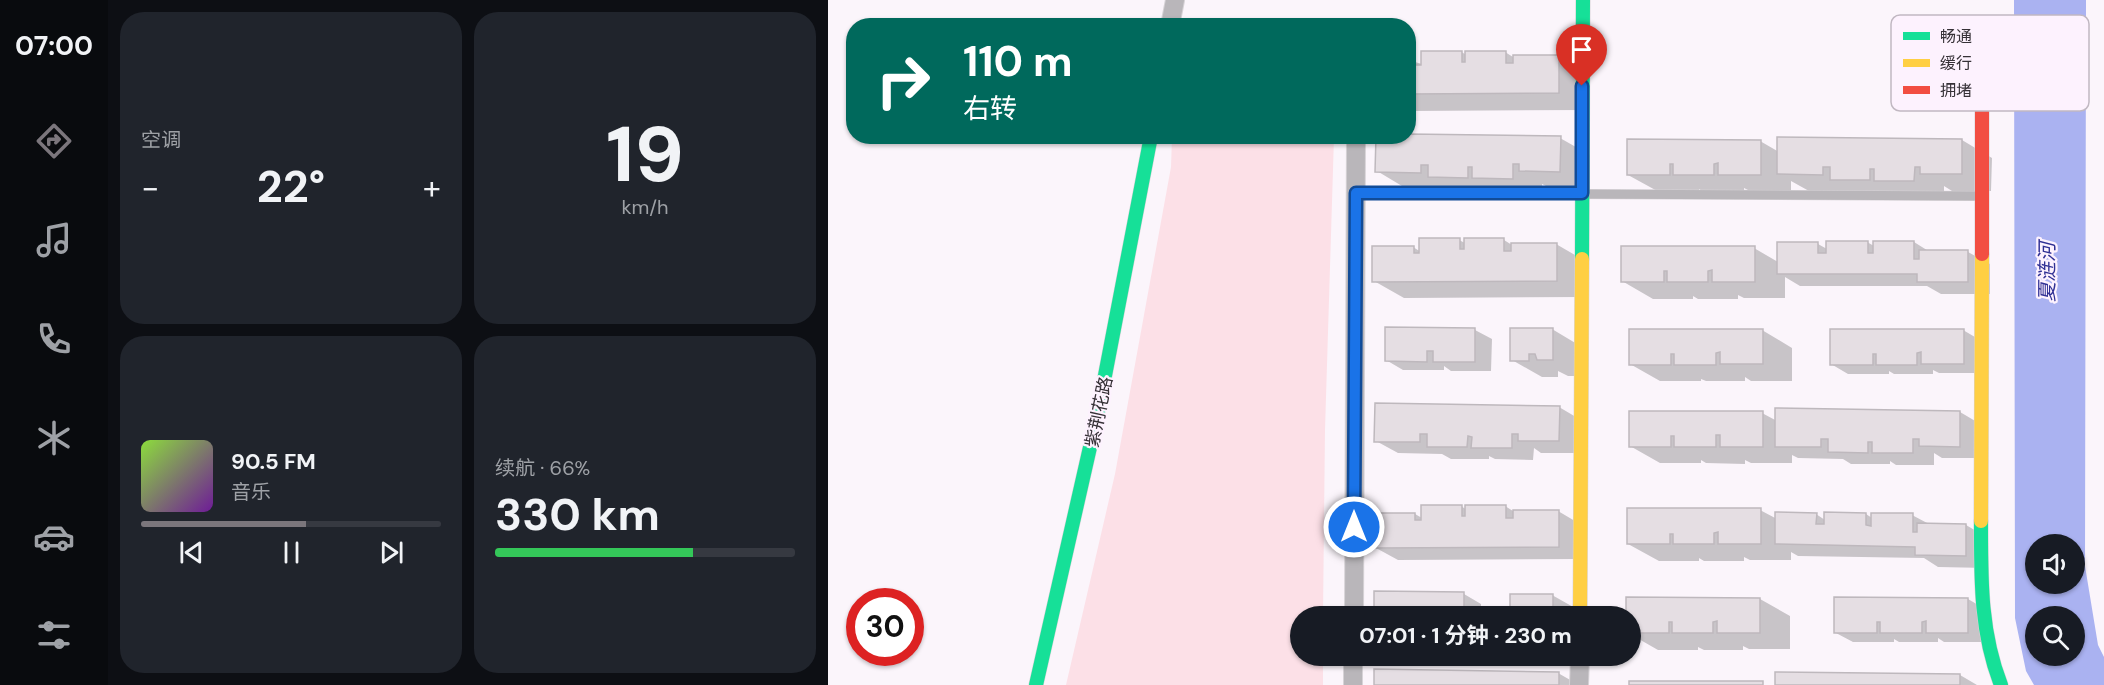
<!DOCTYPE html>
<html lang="zh">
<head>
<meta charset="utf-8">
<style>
  :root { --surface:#171b24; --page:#20242c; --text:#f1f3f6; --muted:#9ea1a6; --line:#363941; --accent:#7b767c }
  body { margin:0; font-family:"DM Sans","Noto Sans SC",sans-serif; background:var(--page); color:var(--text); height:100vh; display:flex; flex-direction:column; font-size:22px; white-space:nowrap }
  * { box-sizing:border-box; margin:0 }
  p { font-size:20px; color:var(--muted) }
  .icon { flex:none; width:33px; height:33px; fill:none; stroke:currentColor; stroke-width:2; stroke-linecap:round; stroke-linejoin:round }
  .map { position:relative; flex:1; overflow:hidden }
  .details { display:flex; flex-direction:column; gap:12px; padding:12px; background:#0d0f14; width:720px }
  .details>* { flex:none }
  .banner { position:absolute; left:18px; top:18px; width:570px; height:126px; border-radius:24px; box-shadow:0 2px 4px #0004; background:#00695c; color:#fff; overflow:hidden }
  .fabs { position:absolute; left:1197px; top:534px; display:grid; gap:12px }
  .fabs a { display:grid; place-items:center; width:60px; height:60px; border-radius:50%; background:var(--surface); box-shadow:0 2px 4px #0004; font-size:30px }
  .speed { position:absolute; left:18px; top:588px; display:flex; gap:12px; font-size:30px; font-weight:700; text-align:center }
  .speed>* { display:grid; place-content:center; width:78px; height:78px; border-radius:50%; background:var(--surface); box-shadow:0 2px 4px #0004; line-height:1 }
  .speed .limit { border:9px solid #d22; background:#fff; color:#111 }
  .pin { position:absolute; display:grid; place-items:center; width:51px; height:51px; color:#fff; margin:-62px -26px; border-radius:50% 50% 50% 0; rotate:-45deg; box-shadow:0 0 6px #0007 }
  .pin .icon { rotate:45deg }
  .me { position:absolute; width:66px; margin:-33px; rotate:0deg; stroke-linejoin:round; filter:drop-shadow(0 0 4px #0008) }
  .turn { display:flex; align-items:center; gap:21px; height:126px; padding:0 18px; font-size:27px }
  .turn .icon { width:78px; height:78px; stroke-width:2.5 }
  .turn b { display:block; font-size:42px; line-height:51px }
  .big { font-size:45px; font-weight:700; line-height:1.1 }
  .details .card { flex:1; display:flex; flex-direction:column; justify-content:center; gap:9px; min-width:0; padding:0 21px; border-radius:24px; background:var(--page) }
  .details .dial { align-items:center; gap:0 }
  .dial b { font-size:78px; line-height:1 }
  .song { display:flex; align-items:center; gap:18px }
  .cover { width:72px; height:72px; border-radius:9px; background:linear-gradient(135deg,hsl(90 70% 55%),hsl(280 70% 35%)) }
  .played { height:6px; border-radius:3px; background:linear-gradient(90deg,var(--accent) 55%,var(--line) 55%) }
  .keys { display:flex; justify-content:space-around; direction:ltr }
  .heat { display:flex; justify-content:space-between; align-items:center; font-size:33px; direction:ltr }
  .charge { height:9px; border-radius:4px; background:linear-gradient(90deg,#34c759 66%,var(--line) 0) }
  .details .tiles { flex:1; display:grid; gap:12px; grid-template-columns:repeat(2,1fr) }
  .trip { position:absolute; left:462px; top:606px; width:351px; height:60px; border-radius:30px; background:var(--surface); box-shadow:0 2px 4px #0004; font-weight:700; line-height:60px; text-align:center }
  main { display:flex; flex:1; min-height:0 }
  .tab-bar { display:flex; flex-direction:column; width:108px; justify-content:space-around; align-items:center; background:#090b0e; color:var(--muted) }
  .tab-bar .icon { width:42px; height:42px }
  .tab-bar .on { color:var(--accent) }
  .tab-bar b { font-size:27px; color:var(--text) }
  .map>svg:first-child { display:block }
</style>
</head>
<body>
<main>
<nav class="tab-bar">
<b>07:00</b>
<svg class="icon on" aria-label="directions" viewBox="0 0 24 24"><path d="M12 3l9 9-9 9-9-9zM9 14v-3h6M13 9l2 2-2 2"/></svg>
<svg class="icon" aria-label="music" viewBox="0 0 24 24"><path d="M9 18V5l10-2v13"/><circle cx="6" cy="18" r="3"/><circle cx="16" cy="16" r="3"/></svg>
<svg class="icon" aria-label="phone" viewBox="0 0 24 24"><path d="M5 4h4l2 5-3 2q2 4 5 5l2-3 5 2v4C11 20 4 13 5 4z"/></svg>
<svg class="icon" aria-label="climate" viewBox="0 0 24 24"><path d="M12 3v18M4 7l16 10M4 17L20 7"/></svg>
<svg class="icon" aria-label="car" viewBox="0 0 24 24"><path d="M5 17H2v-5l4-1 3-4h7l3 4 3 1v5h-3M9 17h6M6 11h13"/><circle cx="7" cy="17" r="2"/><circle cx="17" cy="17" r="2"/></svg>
<svg class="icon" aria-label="filters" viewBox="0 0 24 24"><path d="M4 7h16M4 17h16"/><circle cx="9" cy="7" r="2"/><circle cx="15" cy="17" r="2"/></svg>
</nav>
<section class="details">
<div class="tiles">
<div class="card"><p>空调</p>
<div class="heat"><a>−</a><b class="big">22°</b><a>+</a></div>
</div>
<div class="card dial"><b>19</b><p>km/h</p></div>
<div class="card">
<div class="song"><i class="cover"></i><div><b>90.5 FM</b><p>音乐</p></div></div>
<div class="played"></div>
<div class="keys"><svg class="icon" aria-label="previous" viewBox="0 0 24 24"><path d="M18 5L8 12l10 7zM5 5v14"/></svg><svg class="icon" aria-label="pause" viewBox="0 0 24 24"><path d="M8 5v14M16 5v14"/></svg><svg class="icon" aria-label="next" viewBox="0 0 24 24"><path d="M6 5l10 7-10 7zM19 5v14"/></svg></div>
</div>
<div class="card"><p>续航 · 66%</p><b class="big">330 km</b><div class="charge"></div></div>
</div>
</section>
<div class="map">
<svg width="1276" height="685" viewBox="0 0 1276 685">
  <rect width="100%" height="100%" fill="#fbf5fb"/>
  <path fill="#fce0e7" d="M344 137H506L497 430 495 616H472V656H495V685H238L287 474 343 167Z"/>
  <path fill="#aab2f1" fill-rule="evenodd" d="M1186 0H1258L1257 566 1270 645 1276 657V685H1206L1198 671 1187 618ZM1208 544H1246V584H1208ZM1208 616H1246V656H1208Z"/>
  <path fill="#0003" d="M633 52 639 55 677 52 685 57 730 56 760 74 761 110 580 111V60L594 64Z
    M732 138 762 155V189L722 188 714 184V195L579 189 549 171Z
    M1134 140 1164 158 1163 191H1124L1116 186V198L981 191 963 181V192L922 191 916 188V192H876L871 189V192H831L800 175V141H932L951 152Z
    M631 240 637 243 676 240 684 245 728 244 759 262V297L576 298 546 281 585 247 593 252Z
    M1039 242 1046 246 1086 242 1102 252H1140L1162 264V294H1113L1099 286H972L957 277V298H916L910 295V299H870L865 296V299H825L794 281 926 248 950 262 990 244 999 249Z
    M724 329 754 347 755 376H740L730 371V377H714L684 360Z
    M647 330 664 339 663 371H623L616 366V370H575L558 360Z
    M934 330 964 348V381H923L917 377V381H878L873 379V381H832L802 364Z
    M1135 330 1152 340V373H1111L1105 370V374H1066L1061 371V374H1020L1003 364Z
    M731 407 753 420V453H713L706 448 705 460 667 459 661 456V459H623L614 454 570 453 548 441Z
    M1132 412 1154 425V458H1114L1106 453V465H1068L1062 461V464H1023L1015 459 970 458 964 455V463H923L917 460V464L878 463 873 460V463H832L802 446 934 413 949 421Z
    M633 506 639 510 677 506 685 511H730L752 524V559L570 560 548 548 587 514 594 518Z
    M932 510 949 519 988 514 997 520 1038 514 1044 518 1084 515 1101 524 1138 525 1160 538 1159 568 1110 567 1096 558 970 556 963 552V560H922L916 557V561H876L871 558V561H831L800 544Z
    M548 593 636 594 653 604V616H547Z
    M683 595H724L754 612V616H684Z
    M800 599H932L962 616V649H921L915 646V650H876L870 647V650H830L802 634Z
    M1008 599H1140L1157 609V642H1116L1110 638V642H1071L1066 639V642H1025L1008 633Z
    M730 673 751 685H547Z
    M1132 675 1149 685H949Z"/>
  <path fill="#e5dee3" stroke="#beb8bd" stroke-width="1.5" d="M593 51H634V62H637V51H678V63H685V55H731V93L580 94V58H587V65H593Z
    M580 134 733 136 732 172 691 171V164H685V179L644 178V167H640V178L600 177V165H593V173L547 172 548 136H580Z
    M949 137 1134 139V174H1092V167H1087L1086 181H1046V169H1042V180H1002V167H995V175L949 174Z
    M799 139 933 140V175H890V163L886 164V175H845V164H842V175H799Z
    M591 238H632V249H636V238H676V251H683V243H729V281L544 282V246H586V253H591Z
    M998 241H1040V253H1045V241H1086V259H1091V250H1140V282H1089V274H949V242H990V253H998Z
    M793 246H927V282H884V270L880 271V282H839V271H836V282H793Z
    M557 327 647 328V362H605V351H599V362L557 361Z
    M682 328H725V360H709L707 354H701V361H682Z
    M801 329H935V364H892V352L888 353V365H846V354H843V365H801Z
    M1002 329H1136V364H1093V352L1089 353V365H1048V354H1045V365H1002Z
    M547 403 732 406 731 441H690V434H684V448H643L644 437 640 436 639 447H599V434H592V442H546Z
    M947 408 1132 411V447L1091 446V439H1085V453H1044V442H1040V453L1000 452V439H993V447H947Z
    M801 411H935V447H892V435H888V447H846V436H843V447H801Z
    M593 505H634V516H637V505H678V518H685V510H731V547L546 548V513H587V520H593Z
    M799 508H933V544H890V532L886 533V544H845V534H842V544H799Z
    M947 512 989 513 988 524H996V512L1038 513V525L1043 526V513H1085V532H1089V523L1138 524V556L1087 555V547L947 544Z
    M546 591 636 592V616H546Z
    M682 594H725V616H682Z
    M798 597 932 598V633H889V621L885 622V633H844V622H841V633H802V616H798Z
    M1006 597 1140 598V633H1098V621L1094 622V633H1052V622H1049V633H1006Z
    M546 669 731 672V685H546Z
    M947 672 1132 674V685H947Z
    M801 681H935V685H801Z"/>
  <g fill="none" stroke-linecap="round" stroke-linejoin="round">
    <g stroke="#d7d3d7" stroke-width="10">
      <path id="lane" d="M528 193 1151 196"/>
    </g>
    <g stroke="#d7d3d7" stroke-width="20">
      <path id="street" d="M342 26 347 0
        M526 616 528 136
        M525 685V656
        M751 685 752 656"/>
    </g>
    <g stroke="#d7d3d7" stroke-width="15">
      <path id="fast" d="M754 259 755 0
        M1153 521C1153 577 1152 632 1173 685
        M208 685 270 412 323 136"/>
    </g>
    <g stroke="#d7d3d7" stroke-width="15">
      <path id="slow" d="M1153 521 1154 254
        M752 616 754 259"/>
    </g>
    <g stroke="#d7d3d7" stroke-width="15">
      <path id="jam" d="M1154 254V50"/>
    </g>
    <use href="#lane" stroke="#b9b6ba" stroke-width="9"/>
    <use href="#street" stroke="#b9b6ba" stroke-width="18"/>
    <use href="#fast" stroke="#16e098" stroke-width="14"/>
    <use href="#slow" stroke="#ffcf43" stroke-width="14"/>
    <use href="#jam" stroke="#f24e42" stroke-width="14"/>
  </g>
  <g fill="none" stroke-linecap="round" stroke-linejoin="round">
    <g stroke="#114b97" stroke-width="15">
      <path id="route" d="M526 527 528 193H754V86"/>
    </g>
    <use href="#route" stroke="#1a73e8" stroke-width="10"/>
  </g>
  <g text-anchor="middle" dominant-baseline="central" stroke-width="4.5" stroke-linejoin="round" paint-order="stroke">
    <g font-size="18" fill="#363137" stroke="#fdf2fe">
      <text transform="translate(271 412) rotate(-78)">紫荆花路</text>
    </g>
    <g font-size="20" font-style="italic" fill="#303094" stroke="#fdf2fe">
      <text transform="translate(1219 272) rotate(-90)">夏涟河</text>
    </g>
  </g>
  <rect x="1063" y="15" width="198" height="96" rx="9" fill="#fdf2fe" stroke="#c1b8c2" stroke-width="1.5"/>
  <rect x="1075" y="32" width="27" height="8" fill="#16e098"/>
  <rect x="1075" y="59" width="27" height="8" fill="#ffcf43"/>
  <rect x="1075" y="86" width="27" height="8" fill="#f24e42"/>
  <g font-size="16" fill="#363137">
    <text x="1112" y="42">畅通</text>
    <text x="1112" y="69">缓行</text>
    <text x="1112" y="96">拥堵</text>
  </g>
</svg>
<div class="fabs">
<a><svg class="icon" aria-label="sound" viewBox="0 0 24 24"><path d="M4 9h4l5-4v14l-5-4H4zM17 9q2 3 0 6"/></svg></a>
<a><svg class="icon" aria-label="search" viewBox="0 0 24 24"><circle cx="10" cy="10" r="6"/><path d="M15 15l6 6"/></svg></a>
</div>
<div class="speed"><div class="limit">30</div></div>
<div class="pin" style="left:754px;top:86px;background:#d93025"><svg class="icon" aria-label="arrive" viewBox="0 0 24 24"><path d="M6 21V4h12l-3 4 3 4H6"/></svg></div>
<svg class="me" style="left:526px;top:527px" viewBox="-20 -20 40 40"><circle r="17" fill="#1a73e8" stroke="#fff" stroke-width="3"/><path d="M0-11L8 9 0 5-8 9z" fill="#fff"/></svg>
<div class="trip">07:01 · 1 分钟 · 230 m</div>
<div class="banner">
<div class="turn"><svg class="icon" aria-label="right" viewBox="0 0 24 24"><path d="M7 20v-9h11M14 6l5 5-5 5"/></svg><div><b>110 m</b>右转</div></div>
</div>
</div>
</main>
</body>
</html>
